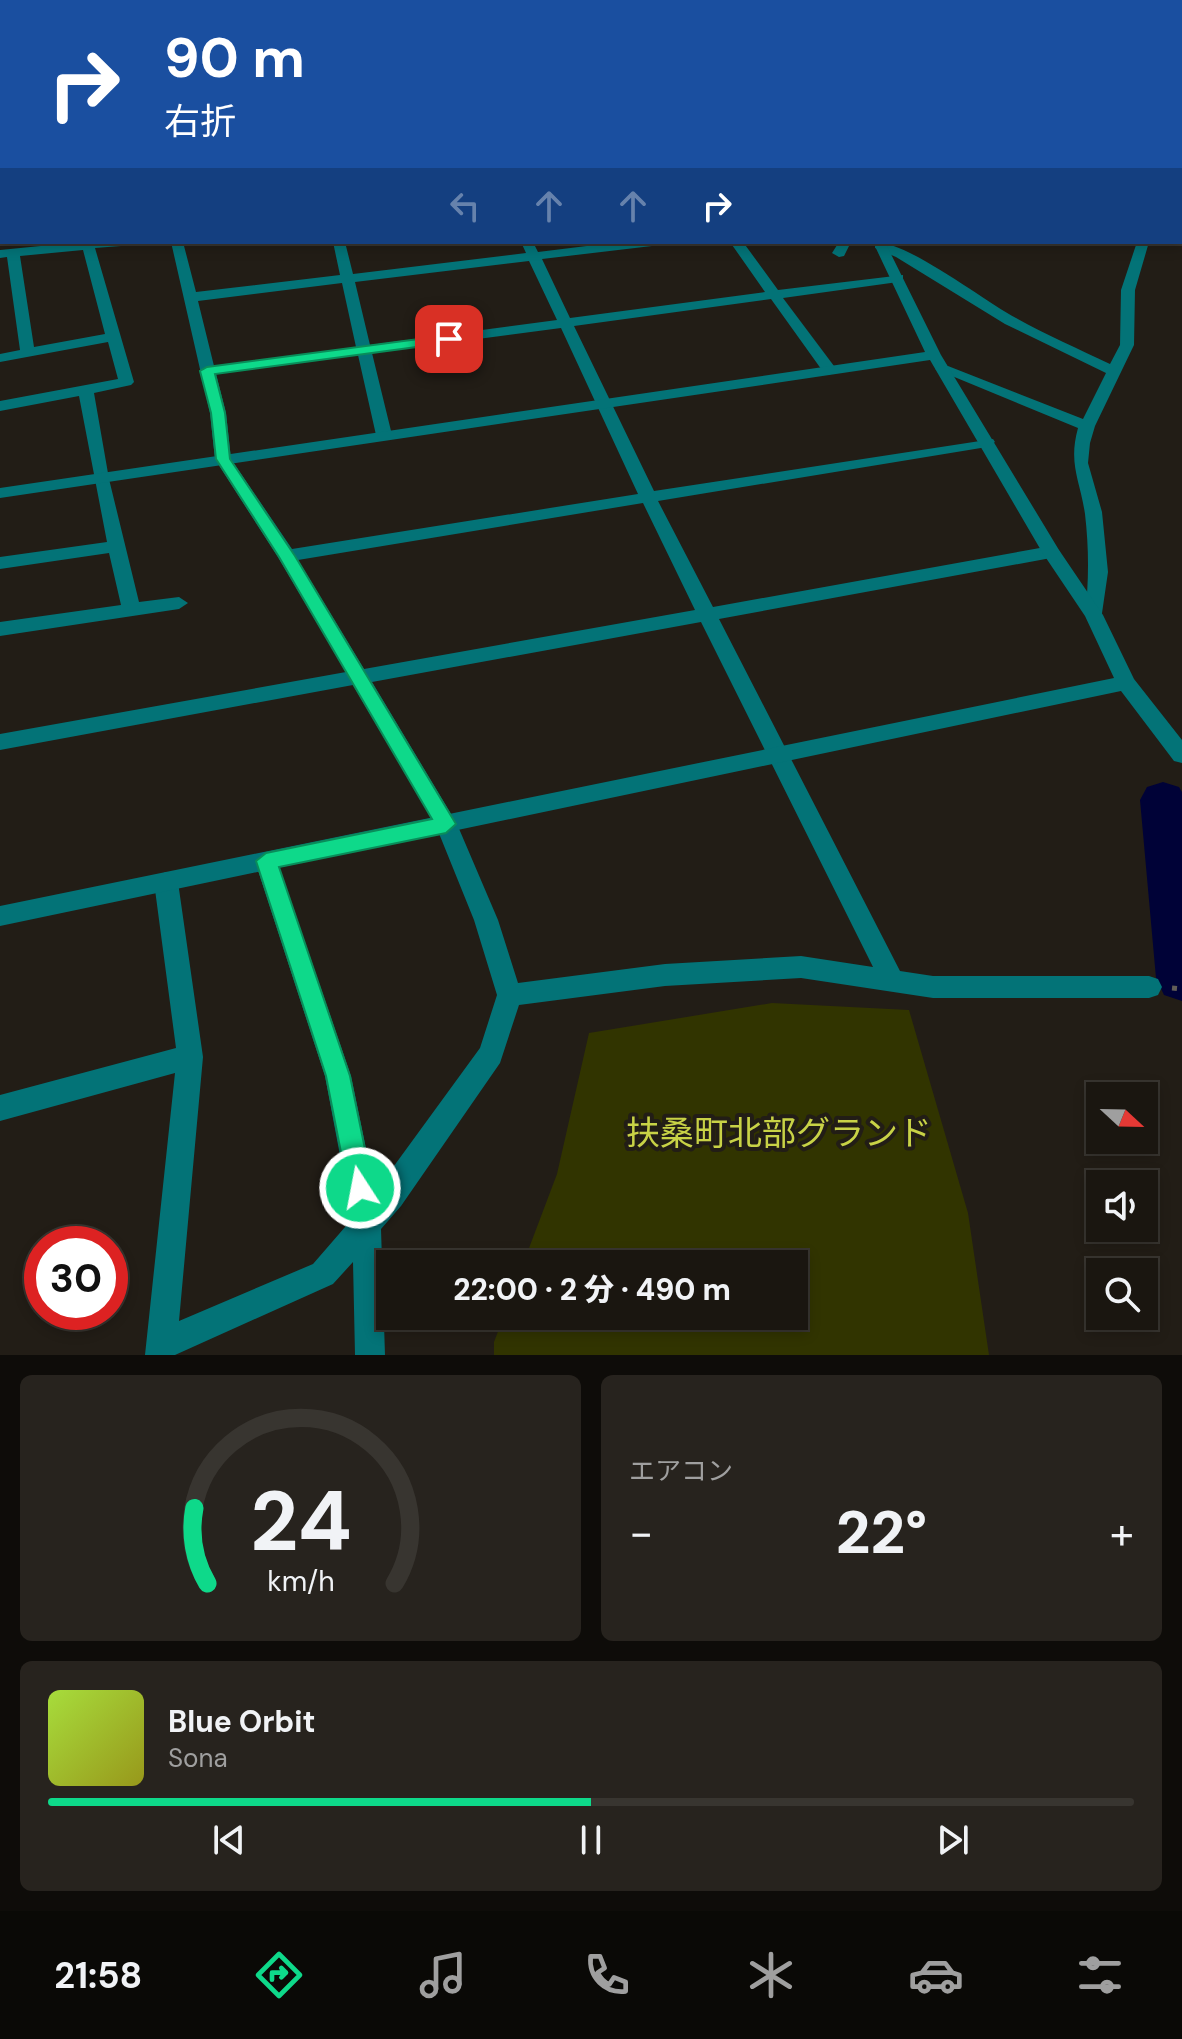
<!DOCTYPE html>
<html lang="ja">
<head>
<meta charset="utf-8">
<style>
  :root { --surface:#1a1610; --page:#27231e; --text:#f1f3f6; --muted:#9f9f9f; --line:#383530; --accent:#0ed98a }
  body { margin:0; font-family:"DM Sans","Noto Sans JP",sans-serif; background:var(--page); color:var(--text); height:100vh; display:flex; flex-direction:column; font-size:30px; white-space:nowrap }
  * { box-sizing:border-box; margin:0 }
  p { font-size:26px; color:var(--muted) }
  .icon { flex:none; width:44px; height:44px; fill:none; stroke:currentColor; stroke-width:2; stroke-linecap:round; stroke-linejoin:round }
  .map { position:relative; height:1355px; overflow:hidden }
  .side { display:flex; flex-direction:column; gap:20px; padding:20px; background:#0e0c09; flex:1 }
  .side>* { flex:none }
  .banner { position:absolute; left:0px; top:0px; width:1182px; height:244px; box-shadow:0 4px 12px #0003,0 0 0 2px var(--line); background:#1a4fa0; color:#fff; overflow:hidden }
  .needle { width:52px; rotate:112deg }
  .tools { position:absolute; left:1086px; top:1082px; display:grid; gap:16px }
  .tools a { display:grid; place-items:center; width:72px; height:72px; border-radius:0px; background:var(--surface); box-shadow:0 4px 12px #0003,0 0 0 2px var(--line); font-size:40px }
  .speed { position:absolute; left:24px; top:1226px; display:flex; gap:16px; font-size:40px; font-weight:700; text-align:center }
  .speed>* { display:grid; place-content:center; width:104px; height:104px; border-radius:50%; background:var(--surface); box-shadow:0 4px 12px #0003,0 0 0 2px var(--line); line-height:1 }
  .speed .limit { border:12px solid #d22; background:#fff; color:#111 }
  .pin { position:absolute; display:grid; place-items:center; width:68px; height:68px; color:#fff; margin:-34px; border-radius:16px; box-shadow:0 4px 12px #0006 }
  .me { position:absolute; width:88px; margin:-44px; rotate:349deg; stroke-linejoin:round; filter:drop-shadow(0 0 6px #0008) }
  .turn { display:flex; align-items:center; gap:28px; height:168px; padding:0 32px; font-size:36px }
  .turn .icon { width:104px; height:104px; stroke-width:2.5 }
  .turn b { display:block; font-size:56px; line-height:68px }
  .lanes { display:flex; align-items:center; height:76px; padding:0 32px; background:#0003; justify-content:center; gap:40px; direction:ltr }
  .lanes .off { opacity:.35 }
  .big { font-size:60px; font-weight:800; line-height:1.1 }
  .side .tile { flex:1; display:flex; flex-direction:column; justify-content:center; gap:12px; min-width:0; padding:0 28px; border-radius:12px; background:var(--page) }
  .side .dial { align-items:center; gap:0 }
  .dial svg { height:208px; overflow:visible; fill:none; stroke:var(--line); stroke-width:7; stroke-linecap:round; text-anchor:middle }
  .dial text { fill:var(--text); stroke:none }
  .song { display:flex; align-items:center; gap:24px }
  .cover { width:96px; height:96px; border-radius:12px; background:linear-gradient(135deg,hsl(80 70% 55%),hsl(60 70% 35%)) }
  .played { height:8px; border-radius:4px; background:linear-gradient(90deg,var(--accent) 50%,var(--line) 50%) }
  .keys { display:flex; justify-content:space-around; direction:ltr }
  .heat { display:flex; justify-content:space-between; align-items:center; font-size:44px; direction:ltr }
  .side .tiles { flex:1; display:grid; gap:20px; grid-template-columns:1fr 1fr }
  .tile:last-child { grid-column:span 2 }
  .trip { position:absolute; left:376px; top:1250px; width:432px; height:80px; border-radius:0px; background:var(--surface); box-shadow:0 4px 12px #0003,0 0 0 2px var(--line); font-weight:800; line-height:80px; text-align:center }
  .menu { display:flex; height:128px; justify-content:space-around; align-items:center; background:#0a0906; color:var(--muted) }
  .menu .icon { width:56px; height:56px }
  .menu .on { color:var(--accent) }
  .menu b { font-size:36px; color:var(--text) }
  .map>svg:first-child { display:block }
</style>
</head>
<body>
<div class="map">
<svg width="1182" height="1355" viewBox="0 0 1182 1355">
  <rect width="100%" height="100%" fill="#221d16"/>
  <path fill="#313400" d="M772 1003 909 1010 968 1213 989 1355H494V1342L504 1316H794V1264H523L557 1174 589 1033Z"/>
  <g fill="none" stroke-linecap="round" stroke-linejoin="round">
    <path fill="#000237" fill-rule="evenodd" d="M1163 782 1179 787 1182 792V1001L1164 995 1156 978 1140 800 1147 787Z"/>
    <path stroke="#625d57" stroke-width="5" stroke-dasharray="5 8" stroke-linecap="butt" d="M1172 988 1182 989"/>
    <path fill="#037377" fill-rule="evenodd" d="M70 0H88L68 2Z
      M190 0H200V2H190Z
      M248 0H258V2H248Z
      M366 0H405L364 2Z
      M553 0H563L564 2H554Z
      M705 0H715L717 2H707Z
      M752 0H762V2H752Z
      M941 0H951L940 2Z
      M991 0H1016L1018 2H993Z
      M1075 0H1085L1074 2Z
      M1124 0H1134L1123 2Z
      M1145 0H1164L1166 2H1147Z
      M1180 3H1182V9H1180Z
      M0 17 2 18V24L0 23Z
      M0 44H2V50H0Z
      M1180 56H1182V63H1180Z
      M1180 80H1182L1180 88Z
      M1180 133H1182V140H1180Z
      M0 161H2V169H0Z
      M1180 166H1182V174H1180Z
      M0 188H2V196H0Z
      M0 215H2V223H0Z
      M81 242H127L121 246 95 248 134 382 131 385 94 393 109 479 139 602 179 597 188 603 179 609 0 636V622L121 605 109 553 0 569V557L107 542 79 396 0 411V401L118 379 108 342 0 362V354L20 350 7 257 0 258V250ZM83 250 105 334 34 347 20 256Z
      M171 242H183L196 292 340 275 333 242H345L353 274 526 253 521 242H533L538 252 619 242H658L652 246 542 259 570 318 765 292 730 242H743L778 290 903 275V281L898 282 783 298 837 370 829 375 824 373 771 299 574 326 654 491 993 439 995 442 987 447 658 501 713 607 1051 546 1057 548 1060 552 1051 558 719 619 900 971 933 976H1149L1158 979 1162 987 1158 995 1149 998H933L801 978 665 986 519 1005 500 1063 401 1206 381 1229 385 1355H355L353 1262 333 1284 175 1355H145L175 1073 0 1121V1095L176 1048 154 882 158 875 166 872 174 875 178 882 203 1057 179 1321 313 1264 352 1219 325 1076 255 861 258 854 266 852 274 854 277 861 351 1076 375 1192 480 1048 497 995 474 920 436 826 353 685 0 750V734L346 672 278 557 215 459 210 413ZM529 261 557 320 370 345 355 282ZM342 283 356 347 214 366 198 301ZM561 328 638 494 292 549 231 459 226 413 216 374 358 355 376 435 384 440 392 435 372 353ZM643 503 695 610 364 669 298 560ZM701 622 873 967 801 956 665 964 518 983 498 920 457 824 372 682Z
      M839 242H851L844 256 839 257 832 253Z
      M875 242C907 241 984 301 1016 318 1046 335 1079 349 1110 364L1120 345 1121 290 1137 242H1149L1135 290 1134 345 1095 426 1090 443 1088 463 1102 512 1108 572 1101 620 1094 621 1085 615C1089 581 1089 549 1085 514 1080 480 1068 464 1078 428L935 369 938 366H948L1083 419 1106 373 1005 324 896 257 875 248Z"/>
    <path fill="#037377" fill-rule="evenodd" d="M844 0H854L843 2Z
      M0 105H2V111H0Z
      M873 242H885L941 355 1059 550 1103 615 1134 679 1182 740V763L1174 761 1121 691 0 926V906L1114 678 1085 616 1042 552 930 360 0 498V488L925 352Z"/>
  </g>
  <path fill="#0ed98a" stroke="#098d5a" stroke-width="2" d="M449 335 456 339 454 342 215 374 225 413 230 459 295 556 456 824 446 833 279 867 350 1076 373 1188 369 1197 360 1201 351 1197 348 1188 326 1076 256 861 266 853 432 819 279 557 216 459 211 413 200 371 207 367Z"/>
  <g text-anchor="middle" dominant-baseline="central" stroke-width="8" stroke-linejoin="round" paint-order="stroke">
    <g font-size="34" fill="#c8d246" stroke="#221d16">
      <text x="779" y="1133">扶桑町北部グランド</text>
    </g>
  </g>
</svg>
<div class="tools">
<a><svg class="needle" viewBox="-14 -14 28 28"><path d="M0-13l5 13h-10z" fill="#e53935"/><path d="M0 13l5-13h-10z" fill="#9f9f9f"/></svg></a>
<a><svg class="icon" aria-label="sound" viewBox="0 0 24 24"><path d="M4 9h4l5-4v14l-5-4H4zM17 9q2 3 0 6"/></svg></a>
<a><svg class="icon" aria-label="search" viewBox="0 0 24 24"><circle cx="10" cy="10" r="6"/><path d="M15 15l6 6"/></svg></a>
</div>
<div class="speed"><div class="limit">30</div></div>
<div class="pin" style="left:449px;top:339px;background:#d93025"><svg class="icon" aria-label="arrive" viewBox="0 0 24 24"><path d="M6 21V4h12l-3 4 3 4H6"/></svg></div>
<svg class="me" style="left:360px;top:1188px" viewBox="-20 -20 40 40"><circle r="17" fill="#0ed98a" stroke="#fff" stroke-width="3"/><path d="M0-11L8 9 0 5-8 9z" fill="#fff"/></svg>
<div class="trip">22:00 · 2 分 · 490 m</div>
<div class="banner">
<div class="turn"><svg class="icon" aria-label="right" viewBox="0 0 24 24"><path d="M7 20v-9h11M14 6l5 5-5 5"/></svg><div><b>90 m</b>右折</div></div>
<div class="lanes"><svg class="icon off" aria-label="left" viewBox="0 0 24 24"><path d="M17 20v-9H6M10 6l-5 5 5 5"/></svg><svg class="icon off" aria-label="ahead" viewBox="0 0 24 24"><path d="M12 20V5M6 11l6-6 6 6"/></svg><svg class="icon off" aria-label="ahead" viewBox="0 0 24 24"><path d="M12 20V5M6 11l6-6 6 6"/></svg><svg class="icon" aria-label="right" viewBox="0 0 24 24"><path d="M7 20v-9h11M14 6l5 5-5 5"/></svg></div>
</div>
</div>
<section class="side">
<div class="tiles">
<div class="tile dial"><svg viewBox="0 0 100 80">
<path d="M14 69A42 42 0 1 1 86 69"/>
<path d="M14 69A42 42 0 0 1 9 40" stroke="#0ed98a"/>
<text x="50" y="56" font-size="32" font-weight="700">24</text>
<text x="50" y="72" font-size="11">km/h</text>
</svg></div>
<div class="tile"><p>エアコン</p>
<div class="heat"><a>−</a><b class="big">22°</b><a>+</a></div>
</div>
<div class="tile">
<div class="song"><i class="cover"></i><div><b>Blue Orbit</b><p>Sona</p></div></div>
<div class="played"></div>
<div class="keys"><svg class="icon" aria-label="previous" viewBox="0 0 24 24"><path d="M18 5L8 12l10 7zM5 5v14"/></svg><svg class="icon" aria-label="pause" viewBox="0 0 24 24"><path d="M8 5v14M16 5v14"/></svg><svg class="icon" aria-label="next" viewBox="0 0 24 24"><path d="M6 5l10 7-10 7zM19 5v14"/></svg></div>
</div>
</div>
</section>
<nav class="menu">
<b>21:58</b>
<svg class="icon on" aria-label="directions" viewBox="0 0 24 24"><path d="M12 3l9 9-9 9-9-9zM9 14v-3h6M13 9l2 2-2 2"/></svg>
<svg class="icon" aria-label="music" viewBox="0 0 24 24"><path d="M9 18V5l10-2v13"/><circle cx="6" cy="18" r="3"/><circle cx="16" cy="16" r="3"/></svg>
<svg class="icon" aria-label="phone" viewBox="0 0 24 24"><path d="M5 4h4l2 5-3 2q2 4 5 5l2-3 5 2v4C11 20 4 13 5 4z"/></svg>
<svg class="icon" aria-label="climate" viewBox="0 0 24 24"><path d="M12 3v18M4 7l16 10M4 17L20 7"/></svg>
<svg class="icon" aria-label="car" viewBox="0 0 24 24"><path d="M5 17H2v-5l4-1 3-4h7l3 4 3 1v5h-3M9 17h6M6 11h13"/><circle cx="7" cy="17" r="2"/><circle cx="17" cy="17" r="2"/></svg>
<svg class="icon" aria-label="filters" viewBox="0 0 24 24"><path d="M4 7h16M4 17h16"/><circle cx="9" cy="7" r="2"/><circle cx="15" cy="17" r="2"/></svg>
</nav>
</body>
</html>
